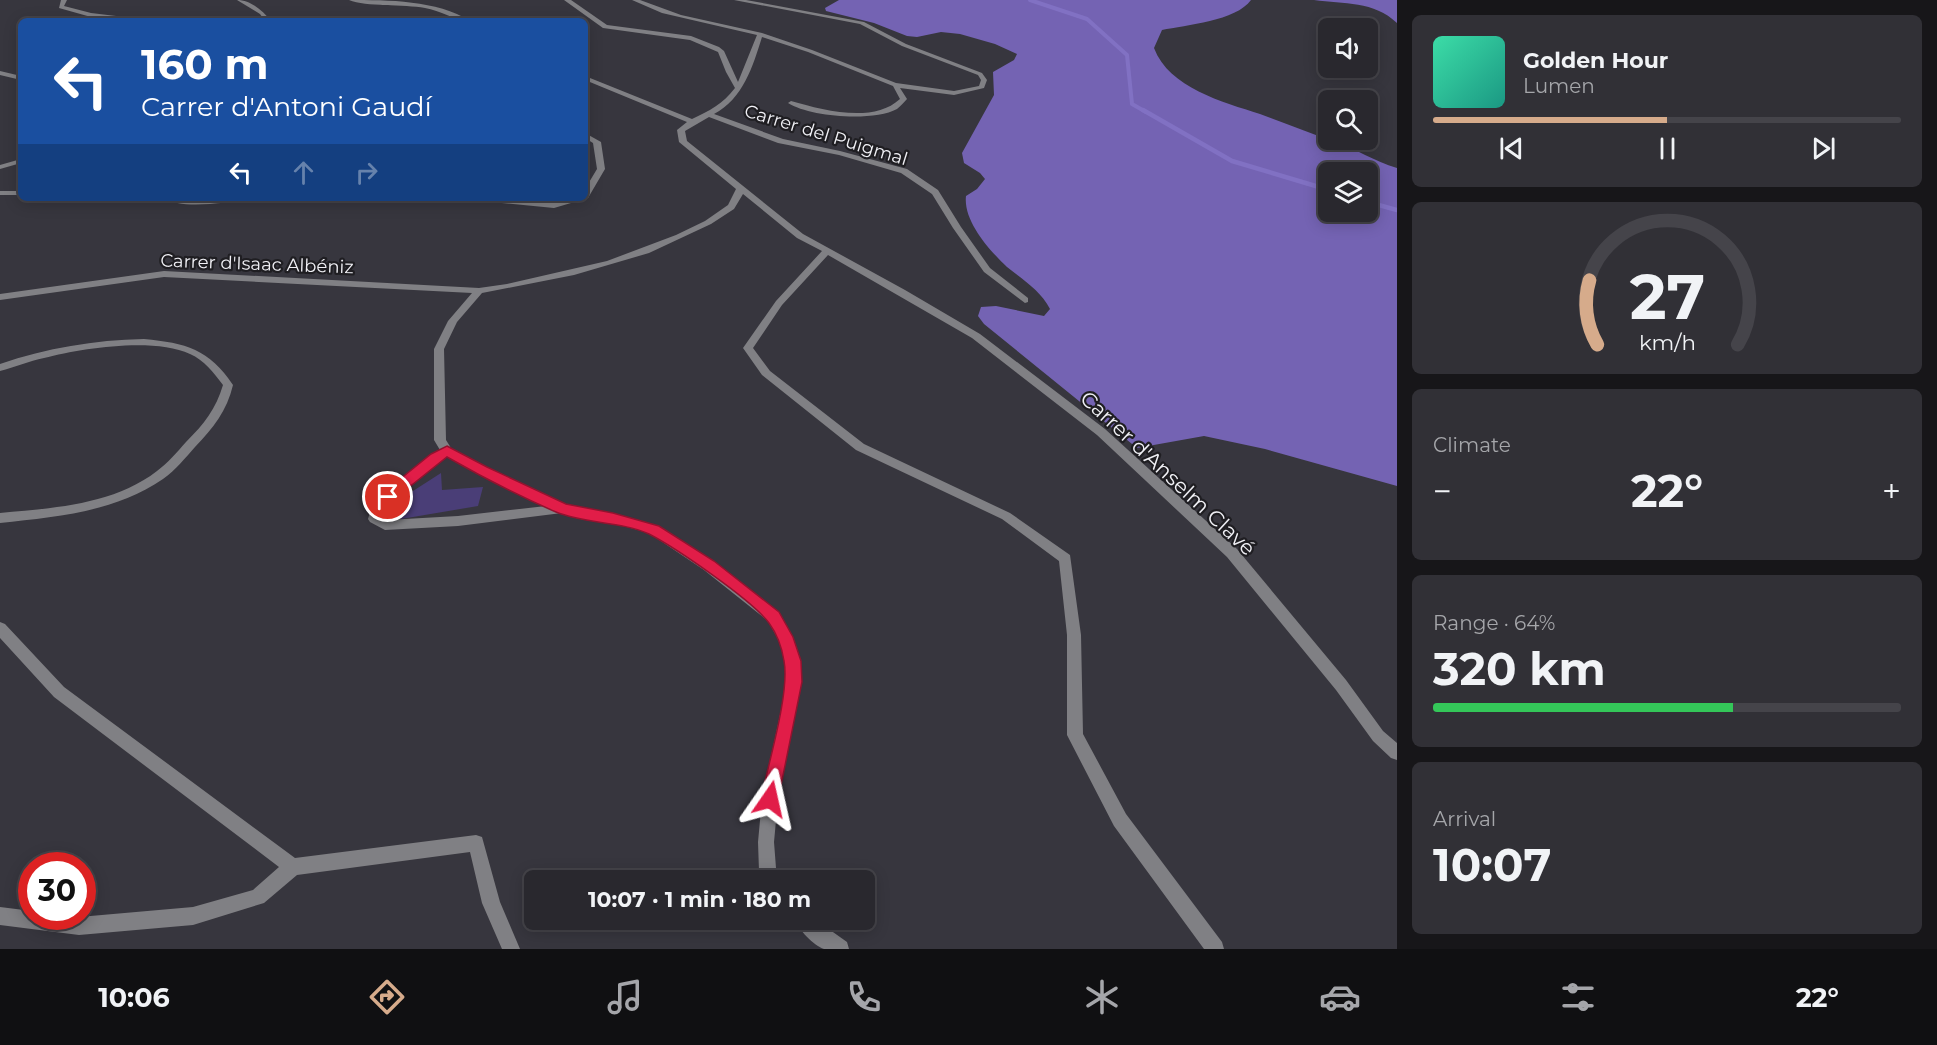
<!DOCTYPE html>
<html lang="en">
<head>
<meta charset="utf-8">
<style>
  :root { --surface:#29282e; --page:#313036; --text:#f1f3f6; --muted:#a5a6aa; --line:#45444a; --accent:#d6ab8b }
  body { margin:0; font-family:Montserrat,sans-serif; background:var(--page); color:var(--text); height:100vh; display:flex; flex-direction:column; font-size:22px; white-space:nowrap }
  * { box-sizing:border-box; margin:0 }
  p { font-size:20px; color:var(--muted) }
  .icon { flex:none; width:33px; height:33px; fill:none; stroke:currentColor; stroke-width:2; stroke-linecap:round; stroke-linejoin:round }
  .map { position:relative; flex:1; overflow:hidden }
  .side { display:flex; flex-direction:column; gap:15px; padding:15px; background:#171619; width:540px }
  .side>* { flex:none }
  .top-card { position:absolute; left:18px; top:18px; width:570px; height:183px; border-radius:9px; box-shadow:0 3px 15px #0003,0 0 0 2px var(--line); background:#1a4fa0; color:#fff; overflow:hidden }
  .buttons { position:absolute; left:1318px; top:18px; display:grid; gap:12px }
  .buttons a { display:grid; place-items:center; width:60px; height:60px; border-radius:9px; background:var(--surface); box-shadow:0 3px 15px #0003,0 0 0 2px var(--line); font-size:30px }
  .speed { position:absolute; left:18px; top:852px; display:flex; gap:12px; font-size:30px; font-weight:700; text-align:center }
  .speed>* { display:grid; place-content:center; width:78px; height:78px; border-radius:50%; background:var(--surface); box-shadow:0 3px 15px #0003,0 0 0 2px var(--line); line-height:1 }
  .speed .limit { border:9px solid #d22; background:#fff; color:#111 }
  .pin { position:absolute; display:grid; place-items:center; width:51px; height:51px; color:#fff; margin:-26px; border:3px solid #fff; border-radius:50%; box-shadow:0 2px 6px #0007 }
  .me { position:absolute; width:66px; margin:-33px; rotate:11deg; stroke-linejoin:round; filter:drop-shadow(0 0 4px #0008) }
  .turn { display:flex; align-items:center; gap:21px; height:126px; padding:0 24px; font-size:27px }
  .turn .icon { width:78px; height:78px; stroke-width:2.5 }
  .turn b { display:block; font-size:42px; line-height:51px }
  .lanes { display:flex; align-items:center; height:57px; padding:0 24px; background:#0003; justify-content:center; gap:30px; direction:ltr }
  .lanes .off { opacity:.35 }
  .big { font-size:45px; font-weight:700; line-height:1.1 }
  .side .card { flex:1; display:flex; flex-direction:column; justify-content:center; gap:9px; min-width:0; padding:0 21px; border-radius:9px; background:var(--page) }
  .side .dial { align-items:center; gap:0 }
  .dial svg { height:156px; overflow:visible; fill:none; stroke:var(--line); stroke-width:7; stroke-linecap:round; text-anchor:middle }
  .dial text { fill:var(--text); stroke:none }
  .song { display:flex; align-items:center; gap:18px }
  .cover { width:72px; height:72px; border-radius:9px; background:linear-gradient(135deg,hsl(160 70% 55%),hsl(170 70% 35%)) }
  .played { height:6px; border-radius:3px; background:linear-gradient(90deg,var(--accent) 50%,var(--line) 50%) }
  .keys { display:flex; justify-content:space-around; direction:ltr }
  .heat { display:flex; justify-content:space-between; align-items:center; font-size:33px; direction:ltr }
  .charge { height:9px; border-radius:4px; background:linear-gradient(90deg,#34c759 64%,var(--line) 0) }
  .trip { position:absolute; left:524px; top:870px; width:351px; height:60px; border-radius:9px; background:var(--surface); box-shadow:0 3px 15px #0003,0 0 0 2px var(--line); font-weight:700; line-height:60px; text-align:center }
  .dock { display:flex; height:96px; justify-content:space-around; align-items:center; background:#101012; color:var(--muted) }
  .dock .icon { width:42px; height:42px }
  .dock .on { color:var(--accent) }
  .dock b { font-size:27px; color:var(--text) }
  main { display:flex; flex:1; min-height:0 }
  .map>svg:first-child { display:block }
</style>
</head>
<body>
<main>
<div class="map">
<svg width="1397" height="949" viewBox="0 0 1397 949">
  <rect width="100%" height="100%" fill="#37363e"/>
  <path fill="#4a3e77" d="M441 473 442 490 483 487 478 506 401 519 399 500Z"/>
  <path fill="#7463b3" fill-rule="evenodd" d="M839 0H1251C1236 21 1186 25 1162 30L1154 48C1169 88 1223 102 1260 114 1285 123 1309 133 1334 141 1356 149 1374 161 1397 168V486L1265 449 1204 436 1137 448 984 324 978 316 981 307 996 306 1044 316 1050 309C1041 291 1023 280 1007 267 990 251 963 221 966 196L977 189 985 179 980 173 964 163 962 153 994 95 993 72 1014 60 1017 54 995 44 960 34 941 32 917 37 907 36 874 23 826 11 825 8ZM1329 172H1368V212H1329Z
    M1314 0H1397V23C1374 1 1344 4 1314 0Z"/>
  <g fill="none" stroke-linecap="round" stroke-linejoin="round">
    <path stroke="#8171c3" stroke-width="4" d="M1030 0 1087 19 1127 55 1132 104 1146 112"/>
    <path stroke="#8171c3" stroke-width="4.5" d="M1143 110 1232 161 1329 190
      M1368 202 1397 210"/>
    <path fill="#808084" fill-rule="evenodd" d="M61 0H67L64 6 91 13 158 21 91 17 59 8Z
      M237 0C251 0 263 11 271 21H265L260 14Z
      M349 0C388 0 437 0 470 21 455 21 440 10 425 8 404 4 366 7 349 0Z
      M564 0H571L607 25 691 36 719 47 724 51 738 82 757 35 662 13 632 0H640L681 15 762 33 812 50 896 83 954 91 979 86 981 80 978 75 902 46 860 24 734 0H746L864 22 906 44 982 73 987 80 984 88 954 95 900 88 907 99C904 102 901 106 897 109 873 122 810 117 788 103L791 101C823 110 873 124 900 99L893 86 808 52 762 37C753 66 743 99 714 114L783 139 840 151 907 169 938 190 961 227 990 268 1028 298V302L1025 303 984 272 953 228 932 194 901 173 839 155 778 143 709 117 685 131 687 141 803 234 905 290 980 334 1105 429 1237 549 1346 680 1383 731 1397 743V760L1391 758 1373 741 1336 690 1227 557 1097 435 972 338 828 255 782 305 753 348 770 371 864 444 1010 513 1070 555 1081 635 1083 734 1126 814 1222 942 1224 949H1204L1114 826 1067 735V635L1059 561 1002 519 856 450 762 375 743 348 776 301 822 251 797 238 743 194 734 209 711 224 649 253 574 275 482 293 457 322 444 349 446 440 451 448 471 460 566 505 613 513 658 527 714 562 778 613 792 637 800 661 801 682 778 799 774 842 776 868 783 880H764L759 871 758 842 762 799 787 682 786 661 778 639 768 621 704 570 649 533 613 523 562 513 458 526 385 530 370 522 368 519 372 505 431 454 440 450 434 440V349L448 321 472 293 164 277 0 300V294L164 271 479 288 507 284 607 261 676 235 705 221 728 205 736 189 679 142 677 130 687 122 585 80V76L692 119C709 111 723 104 735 88L726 72 718 52 690 40 603 28ZM447 456 546 506 458 516 387 520 381 517 382 510 439 460Z
      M0 71 21 76V80L0 75Z
      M585 133 601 142 605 169 588 198 554 208 470 200 466 198H500L554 202 571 198H585V189L597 169 593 143 585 138Z
      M21 159V163L0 169V165Z
      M0 191H21V195H0Z
      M163 198 195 200 253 198 249 200C226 202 182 210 163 198Z
      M144 339C186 343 209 349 233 385 227 411 213 428 195 447 185 458 176 470 163 479 115 512 56 517 0 523V513C53 508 113 505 157 471 168 463 177 452 186 442 204 424 216 409 223 385 214 373 204 360 190 354 154 337 82 348 44 358 29 361 15 367 0 371V364C47 348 94 340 144 339Z
      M0 622 5 624 64 687 295 858 476 835 482 837 500 902 520 949H502L482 903 470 852 297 875 264 903 193 925 79 935 0 925V907L32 911V916L79 917 193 907 253 890 279 867 54 697 0 638Z
      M795 920H816L847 942 849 949C842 949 830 949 824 949 813 945 799 930 795 920Z"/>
  </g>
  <path fill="#e11d48" stroke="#92132f" stroke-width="1.5" d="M447 446 487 467 566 504 613 513 659 526 714 561 779 612 793 637 801 661 802 682 777 805 770 808 764 805 761 799C768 764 790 693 784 661 782 648 777 634 769 623 752 600 676 548 649 534 620 521 585 524 556 512 519 496 482 477 447 457L393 500H383L381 497 383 493 431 454Z"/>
  <g text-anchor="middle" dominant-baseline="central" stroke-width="4.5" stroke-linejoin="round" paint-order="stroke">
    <g font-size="18" fill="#f1f1f6" stroke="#1f1e22">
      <text transform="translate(826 135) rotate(17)">Carrer del Puigmal</text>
      <text transform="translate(257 264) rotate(2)">Carrer d'Isaac Albéniz</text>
    </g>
    <g font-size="21" fill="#f1f1f6" stroke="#1f1e22">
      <text transform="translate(1168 473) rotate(43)">Carrer d'Anselm Clavé</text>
    </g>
  </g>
</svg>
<div class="buttons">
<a><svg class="icon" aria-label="sound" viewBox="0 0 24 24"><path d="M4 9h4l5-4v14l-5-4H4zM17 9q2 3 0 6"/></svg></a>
<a><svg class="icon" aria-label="search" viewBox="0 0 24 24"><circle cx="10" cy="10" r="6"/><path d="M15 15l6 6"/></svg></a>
<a><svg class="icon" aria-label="layers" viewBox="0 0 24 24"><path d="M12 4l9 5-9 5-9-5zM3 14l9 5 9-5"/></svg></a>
</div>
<div class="speed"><div class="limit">30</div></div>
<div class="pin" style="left:388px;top:497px;background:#d93025"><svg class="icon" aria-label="arrive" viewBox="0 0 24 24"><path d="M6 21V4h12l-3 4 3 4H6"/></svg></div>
<svg class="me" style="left:770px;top:799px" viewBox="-20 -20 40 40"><path d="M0-17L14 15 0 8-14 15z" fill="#e11d48" stroke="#fff" stroke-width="4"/></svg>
<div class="trip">10:07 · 1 min · 180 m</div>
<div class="top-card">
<div class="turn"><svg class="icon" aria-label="left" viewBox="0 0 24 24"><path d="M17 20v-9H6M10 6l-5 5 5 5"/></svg><div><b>160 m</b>Carrer d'Antoni Gaudí</div></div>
<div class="lanes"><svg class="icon" aria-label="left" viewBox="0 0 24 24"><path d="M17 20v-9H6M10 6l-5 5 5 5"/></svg><svg class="icon off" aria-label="ahead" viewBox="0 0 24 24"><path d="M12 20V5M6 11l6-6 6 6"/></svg><svg class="icon off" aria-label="right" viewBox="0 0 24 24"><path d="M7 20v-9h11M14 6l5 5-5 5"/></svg></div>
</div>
</div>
<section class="side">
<div class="card">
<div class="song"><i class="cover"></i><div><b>Golden Hour</b><p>Lumen</p></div></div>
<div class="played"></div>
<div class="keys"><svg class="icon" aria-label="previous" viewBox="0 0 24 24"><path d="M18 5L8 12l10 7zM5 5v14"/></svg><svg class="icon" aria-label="pause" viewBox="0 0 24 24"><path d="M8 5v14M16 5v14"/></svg><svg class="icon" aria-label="next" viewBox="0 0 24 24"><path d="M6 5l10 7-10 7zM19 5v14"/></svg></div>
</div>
<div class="card dial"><svg viewBox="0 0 100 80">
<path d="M14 69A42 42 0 1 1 86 69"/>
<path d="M14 69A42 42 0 0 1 10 36" stroke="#d6ab8b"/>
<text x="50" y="56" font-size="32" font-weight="700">27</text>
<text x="50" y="72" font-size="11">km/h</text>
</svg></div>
<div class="card"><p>Climate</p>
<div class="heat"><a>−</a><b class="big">22°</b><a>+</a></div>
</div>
<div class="card"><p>Range · 64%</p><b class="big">320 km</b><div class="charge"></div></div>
<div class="card"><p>Arrival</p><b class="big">10:07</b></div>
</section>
</main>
<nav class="dock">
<b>10:06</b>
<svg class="icon on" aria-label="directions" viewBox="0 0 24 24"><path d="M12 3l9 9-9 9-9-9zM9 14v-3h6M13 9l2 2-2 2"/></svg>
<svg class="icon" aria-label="music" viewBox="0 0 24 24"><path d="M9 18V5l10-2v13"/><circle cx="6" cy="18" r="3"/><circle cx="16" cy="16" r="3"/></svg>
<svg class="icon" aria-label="phone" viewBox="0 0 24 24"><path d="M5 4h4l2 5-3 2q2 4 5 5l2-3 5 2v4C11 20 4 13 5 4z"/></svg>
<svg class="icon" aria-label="climate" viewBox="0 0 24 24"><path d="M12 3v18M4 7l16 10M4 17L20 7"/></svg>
<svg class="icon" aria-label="car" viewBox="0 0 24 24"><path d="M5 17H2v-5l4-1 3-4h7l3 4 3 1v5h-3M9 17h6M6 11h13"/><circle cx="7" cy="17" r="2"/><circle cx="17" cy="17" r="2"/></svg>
<svg class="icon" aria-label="filters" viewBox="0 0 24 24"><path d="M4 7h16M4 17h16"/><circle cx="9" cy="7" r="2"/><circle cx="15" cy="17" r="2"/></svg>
<b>22°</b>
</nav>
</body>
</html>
